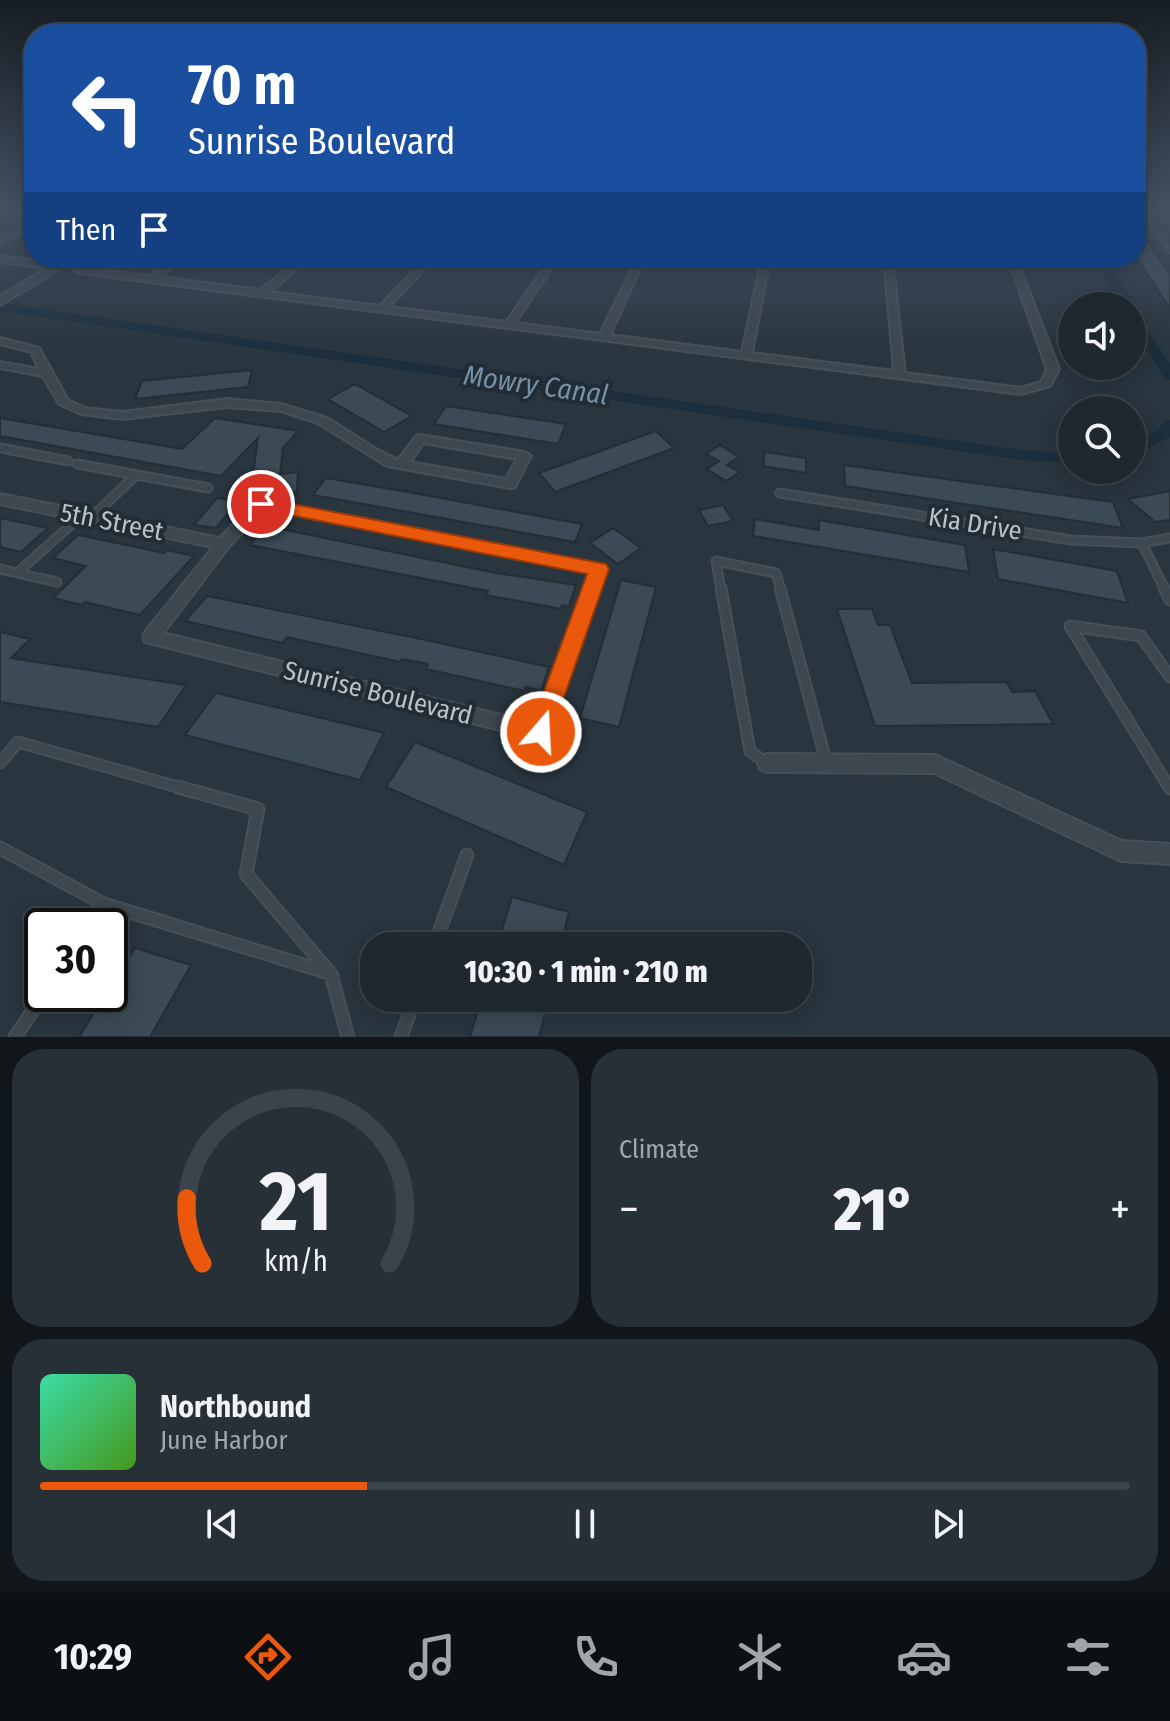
<!DOCTYPE html>
<html lang="en">
<head>
<meta charset="utf-8">
<style>
  :root { --surface:#1f282f; --page:#273037; --text:#f1f3f6; --muted:#a1a6aa; --line:#3c444b; --accent:#ea580c }
  body { margin:0; font-family:"Fira Sans Condensed",sans-serif; background:var(--page); color:var(--text); height:100vh; display:flex; flex-direction:column; font-size:30px; white-space:nowrap }
  * { box-sizing:border-box; margin:0 }
  p { font-size:26px; color:var(--muted) }
  .icon { flex:none; width:44px; height:44px; fill:none; stroke:currentColor; stroke-width:2; stroke-linecap:round; stroke-linejoin:round }
  .map { position:relative; height:1037px; overflow:hidden }
  .panel { display:flex; flex-direction:column; gap:12px; padding:12px; background:#11161a; flex:1 }
  .panel>* { flex:none }
  .banner { position:absolute; left:24px; top:24px; width:1122px; height:244px; border-radius:32px; box-shadow:0 4px 20px #0003,0 0 0 2px var(--line); background:#1a4fa0; color:#fff; overflow:hidden }
  .fabs { position:absolute; left:1058px; top:292px; display:grid; gap:16px }
  .fabs a { display:grid; place-items:center; width:88px; height:88px; border-radius:50%; background:var(--surface); box-shadow:0 4px 20px #0003,0 0 0 2px var(--line); font-size:40px }
  .speed { position:absolute; left:24px; top:908px; display:flex; gap:16px; font-size:40px; font-weight:700; text-align:center }
  .speed>* { display:grid; place-content:center; width:104px; height:104px; border-radius:50%; background:var(--surface); box-shadow:0 4px 20px #0003,0 0 0 2px var(--line); line-height:1 }
  .speed .limit { border:4px solid #111; border-radius:12px; background:#fff; color:#111 }
  .pin { position:absolute; display:grid; place-items:center; width:68px; height:68px; color:#fff; margin:-34px; border:4px solid #fff; border-radius:50%; box-shadow:0 2px 8px #0007 }
  .me { position:absolute; width:88px; margin:-44px; rotate:19deg; stroke-linejoin:round; filter:drop-shadow(0 0 6px #0008) }
  .turn { display:flex; align-items:center; gap:28px; height:168px; padding:0 32px; font-size:36px }
  .turn .icon { width:104px; height:104px; stroke-width:2.5 }
  .turn b { display:block; font-size:56px; line-height:68px }
  .then { display:flex; align-items:center; height:76px; padding:0 32px; background:#0003; gap:16px; font-size:30px }
  .big { font-size:60px; font-weight:800; line-height:1.1 }
  .panel .card { flex:1; display:flex; flex-direction:column; justify-content:center; gap:12px; min-width:0; padding:0 28px; border-radius:32px; background:var(--page) }
  .panel .dial { align-items:center; gap:0 }
  .dial svg { height:208px; overflow:visible; fill:none; stroke:var(--line); stroke-width:7; stroke-linecap:round; text-anchor:middle }
  .dial text { fill:var(--text); stroke:none }
  .song { display:flex; align-items:center; gap:24px }
  .cover { width:96px; height:96px; border-radius:12px; background:linear-gradient(135deg,hsl(160 70% 55%),hsl(100 70% 35%)) }
  .played { height:8px; border-radius:4px; background:linear-gradient(90deg,var(--accent) 30%,var(--line) 30%) }
  .keys { display:flex; justify-content:space-around; direction:ltr }
  .heat { display:flex; justify-content:space-between; align-items:center; font-size:44px; direction:ltr }
  .panel .tiles { flex:1; display:grid; gap:12px; grid-template-columns:1fr 1fr }
  .card:last-child { grid-column:span 2 }
  .trip { position:absolute; left:360px; top:932px; width:452px; height:80px; border-radius:32px; background:var(--surface); box-shadow:0 4px 20px #0003,0 0 0 2px var(--line); font-weight:800; line-height:80px; text-align:center }
  .dock { display:flex; height:128px; justify-content:space-around; align-items:center; background:#0c1013; color:var(--muted) }
  .dock .icon { width:56px; height:56px }
  .dock .selected { color:var(--accent) }
  .dock b { font-size:36px; color:var(--text) }
  .map>svg:first-child { display:block }
</style>
</head>
<body>
<div class="map">
<svg width="1170" height="1037" viewBox="0 0 1170 1037">
  <rect width="100%" height="100%" fill="#29353f"/>
  <g fill="none" stroke-linecap="round" stroke-linejoin="round">
    <path fill="#1c2e3c" fill-rule="evenodd" d="M1094 258H1106L1135 306 1133 309 1170 364V380L1163 376 1132 323V306H1123Z
      M0 303 1021 450 1072 453V463L1021 460 0 311Z
      M1170 420V437L1132 456V444L1158 431 1164 422Z"/>
  </g>
  <path fill="#3b4a54" stroke="#232e36" stroke-width="2" d="M1136 225 1170 274V309L1136 257Z
    M252 370 248 387 135 399 142 381Z
    M355 384 412 416 384 432 328 399Z
    M446 406 566 424 558 444 434 424Z
    M0 418 182 449 215 418 298 431 283 448 280 474 298 472 297 491 250 497 258 438 221 476 0 436Z
    M656 431 674 448 555 492 539 473Z
    M720 445 739 457 727 465 740 472 726 481 707 469 719 461 706 454Z
    M765 452 806 458V473L763 466Z
    M844 465 1113 502 1123 528 845 486Z
    M326 478 408 492 582 524 575 542 313 495Z
    M1170 491V520L1155 522 1128 499Z
    M217 498 238 501 216 528 194 525Z
    M723 505 733 521 708 526 699 510Z
    M0 518 48 528 21 552 0 547Z
    M755 519 819 530V520L965 545 969 572 753 536Z
    M266 526 496 573 576 585 569 606 562 605 561 609 486 595 488 591 250 545Z
    M613 528 641 548 618 564 590 543Z
    M78 535 164 553 167 550 194 556 140 615 85 602 82 605 53 598 86 566 53 558Z
    M993 549 1117 571 1128 603 998 579Z
    M621 580 656 587 619 727 580 718Z
    M207 596 426 640 549 667 541 691 526 687 525 691 426 669 428 664 402 659 400 662 287 637 283 643 185 621Z
    M837 609H872L878 625H890L912 683 1007 682 1012 692 1035 691 1053 724 875 726Z
    M0 632 30 639 11 658 186 685 158 727 0 702Z
    M216 693 384 733 360 780 185 735Z
    M415 742 587 812 564 865 386 787Z
    M512 897 569 912 561 946H497Z
    M135 948 191 965 150 1037H79L106 994H110V988Z
    M482 998H549L539 1037H470Z"/>
  <g fill="none" stroke-linecap="round" stroke-linejoin="round">
    <g stroke="#465058" stroke-width="6">
      <path id="service-far3" d="M1144 216 1170 251"/>
    </g>
    <g stroke="#465058" stroke-width="11">
      <path id="service-far2" d="M0 448 68 461
        M77 464 208 488
        M780 493 1071 540 1142 543 1170 538
        M91 518 136 475
        M1142 543 1165 590
        M0 569 57 582
        M17 573 81 516
        M721 590 716 561 776 573 781 590"/>
    </g>
    <g stroke="#465058" stroke-width="13">
      <path id="service-far1" d="M721 588 750 751 765 762
        M780 588 826 761
        M1164 588 1170 600
        M0 763 18 742 185 789
        M1170 789 1070 626 1141 636 1170 677"/>
    </g>
    <g stroke="#465058" stroke-width="15">
      <path id="service" d="M178 787 258 809 246 874 331 974 348 1037
        M0 848 104 904 89 926
        M104 904 329 973
        M434 946 467 855
        M15 1037 44 994
        M401 1037 415 998"/>
    </g>
    <g stroke="#465058" stroke-width="4">
      <path id="minor" d="M0 212 34 216V220L0 216Z
        M34 222V227L0 244V238Z
        M0 256 58 264 62 267 58 270 0 262Z
        M176 258H186L159 277 260 290 301 258H310L270 292 380 306 426 258H435L389 307 506 322 551 258H559L515 323 600 334 637 258H645L610 335 742 352 762 258H770L752 353 894 371 884 258H892L905 373 1021 388 1041 382 1047 369 1008 258H1016L1059 369 1050 386 1021 394 79 273 74 270 79 267 148 276Z
        M0 338 39 348 68 400 85 408 122 412 227 399 281 404 327 418 376 449 398 460 416 436 420 435 525 452 531 456 515 487 510 488 387 466 318 423 281 411 227 407 122 419 81 414 59 404 43 376 0 368V362L39 369 31 352 0 344ZM423 443 517 459 506 479 410 462Z
        M0 494 220 538 256 501 261 499 599 564 604 565 607 569 550 732 547 738 541 740 145 642 143 637 145 632 213 547 0 504ZM264 509 590 573 535 723 163 633 228 548Z
        M767 754 935 755 1122 841 1170 844V864L1121 861 934 773 767 772 760 769 758 763 760 757Z"/>
    </g>
    <g stroke="#465058" stroke-width="4">
      <path id="tertiary" d="M1136 212 1170 215V221L1136 218Z
        M65 258H79L0 305V296Z"/>
    </g>
    <use href="#service-far3" stroke="#3d474f" stroke-width="4"/>
    <use href="#service-far2" stroke="#3d474f" stroke-width="7"/>
    <use href="#service-far1" stroke="#3d474f" stroke-width="9"/>
    <use href="#service" stroke="#3d474f" stroke-width="11"/>
    <use href="#minor" fill="#3d474f" fill-rule="evenodd"/>
    <use href="#tertiary" fill="#3d474f" fill-rule="evenodd"/>
  </g>
  <linearGradient id="sky" x2="0" y2="1"><stop stop-color="#171d23"/><stop offset="0.59" stop-color="#435163"/><stop offset="1" stop-color="#435163" stop-opacity="0"/></linearGradient>
  <rect width="1170" height="352" fill="url(#sky)"/>
  <path fill="#ea580c" stroke="#983908" stroke-width="2" d="M261 498 606 564 609 569 549 740 541 743 533 740 529 732 587 574 255 508 252 504Z"/>
  <g text-anchor="middle" dominant-baseline="central" stroke-width="8" stroke-linejoin="round" paint-order="stroke">
    <g font-size="26" fill="#b9c2c9" stroke="#212c34">
      <text transform="translate(112 522) rotate(11)">5th Street</text>
      <text transform="translate(975 524) rotate(9)">Kia Drive</text>
      <text transform="translate(378 693) rotate(14)">Sunrise Boulevard</text>
    </g>
    <g font-size="28" font-style="italic" fill="#7691a5" stroke="#212c34">
      <text transform="translate(536 385) rotate(8)">Mowry Canal</text>
    </g>
  </g>
</svg>
<div class="fabs">
<a><svg class="icon" aria-label="sound" viewBox="0 0 24 24"><path d="M4 9h4l5-4v14l-5-4H4zM17 9q2 3 0 6"/></svg></a>
<a><svg class="icon" aria-label="search" viewBox="0 0 24 24"><circle cx="10" cy="10" r="6"/><path d="M15 15l6 6"/></svg></a>
</div>
<div class="speed"><div class="limit">30</div></div>
<div class="pin" style="left:261px;top:504px;background:#d93025"><svg class="icon" aria-label="arrive" viewBox="0 0 24 24"><path d="M6 21V4h12l-3 4 3 4H6"/></svg></div>
<svg class="me" style="left:541px;top:732px" viewBox="-20 -20 40 40"><circle r="17" fill="#ea580c" stroke="#fff" stroke-width="3"/><path d="M0-11L8 9 0 5-8 9z" fill="#fff"/></svg>
<div class="trip">10:30 · 1 min · 210 m</div>
<div class="banner">
<div class="turn"><svg class="icon" aria-label="left" viewBox="0 0 24 24"><path d="M17 20v-9H6M10 6l-5 5 5 5"/></svg><div><b>70 m</b>Sunrise Boulevard</div></div>
<div class="then">Then<svg class="icon" aria-label="arrive" viewBox="0 0 24 24"><path d="M6 21V4h12l-3 4 3 4H6"/></svg></div>
</div>
</div>
<section class="panel">
<div class="tiles">
<div class="card dial"><svg viewBox="0 0 100 80">
<path d="M14 69A42 42 0 1 1 86 69"/>
<path d="M14 69A42 42 0 0 1 8 44" stroke="#ea580c"/>
<text x="50" y="56" font-size="32" font-weight="700">21</text>
<text x="50" y="72" font-size="11">km/h</text>
</svg></div>
<div class="card"><p>Climate</p>
<div class="heat"><a>−</a><b class="big">21°</b><a>+</a></div>
</div>
<div class="card">
<div class="song"><i class="cover"></i><div><b>Northbound</b><p>June Harbor</p></div></div>
<div class="played"></div>
<div class="keys"><svg class="icon" aria-label="previous" viewBox="0 0 24 24"><path d="M18 5L8 12l10 7zM5 5v14"/></svg><svg class="icon" aria-label="pause" viewBox="0 0 24 24"><path d="M8 5v14M16 5v14"/></svg><svg class="icon" aria-label="next" viewBox="0 0 24 24"><path d="M6 5l10 7-10 7zM19 5v14"/></svg></div>
</div>
</div>
</section>
<nav class="dock">
<b>10:29</b>
<svg class="icon selected" aria-label="directions" viewBox="0 0 24 24"><path d="M12 3l9 9-9 9-9-9zM9 14v-3h6M13 9l2 2-2 2"/></svg>
<svg class="icon" aria-label="music" viewBox="0 0 24 24"><path d="M9 18V5l10-2v13"/><circle cx="6" cy="18" r="3"/><circle cx="16" cy="16" r="3"/></svg>
<svg class="icon" aria-label="phone" viewBox="0 0 24 24"><path d="M5 4h4l2 5-3 2q2 4 5 5l2-3 5 2v4C11 20 4 13 5 4z"/></svg>
<svg class="icon" aria-label="climate" viewBox="0 0 24 24"><path d="M12 3v18M4 7l16 10M4 17L20 7"/></svg>
<svg class="icon" aria-label="car" viewBox="0 0 24 24"><path d="M5 17H2v-5l4-1 3-4h7l3 4 3 1v5h-3M9 17h6M6 11h13"/><circle cx="7" cy="17" r="2"/><circle cx="17" cy="17" r="2"/></svg>
<svg class="icon" aria-label="filters" viewBox="0 0 24 24"><path d="M4 7h16M4 17h16"/><circle cx="9" cy="7" r="2"/><circle cx="15" cy="17" r="2"/></svg>
</nav>
</body>
</html>
